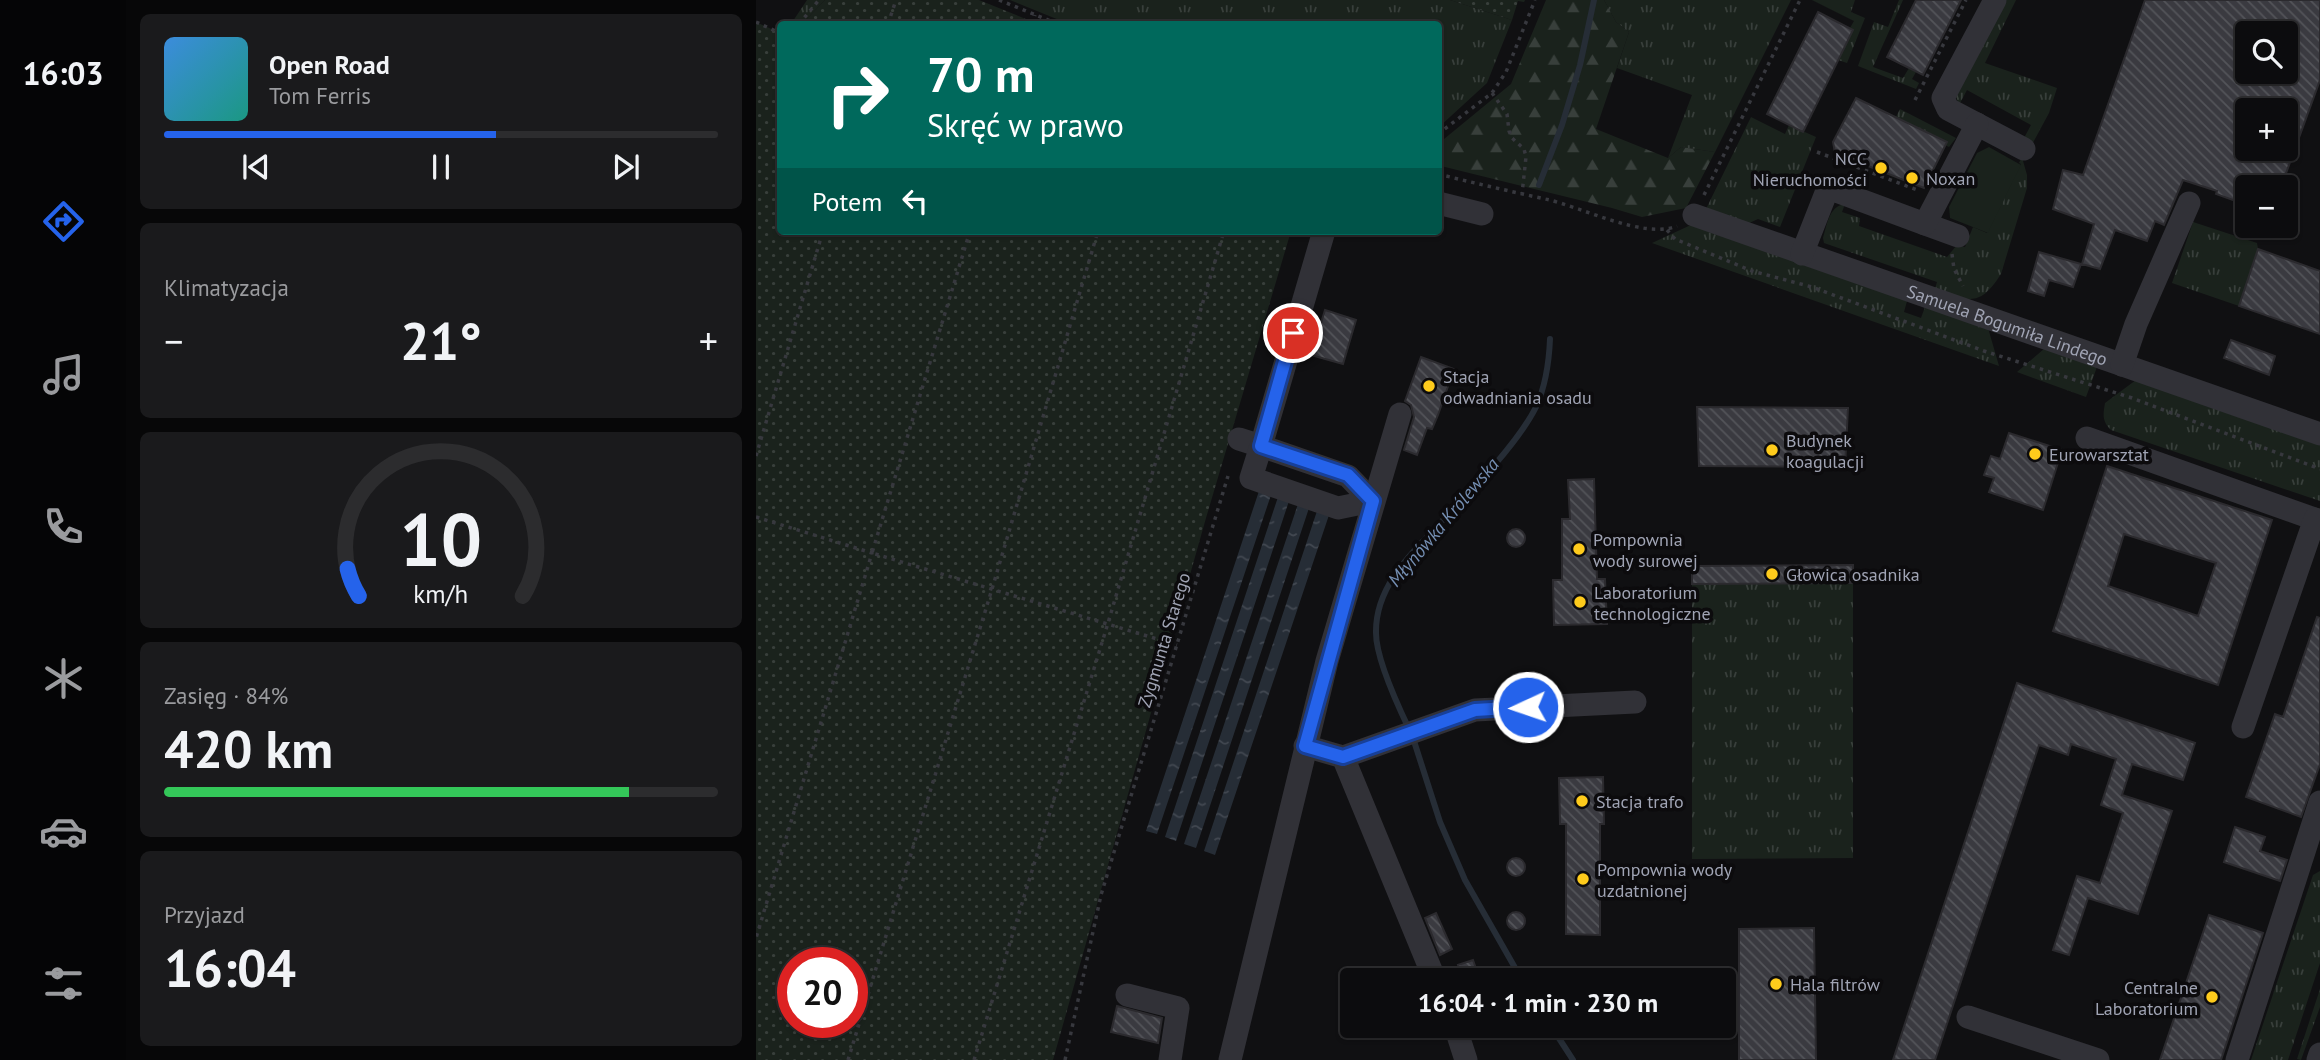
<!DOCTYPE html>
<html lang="pl">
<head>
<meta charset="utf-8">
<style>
  :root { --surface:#0c0c0e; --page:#1a1a1c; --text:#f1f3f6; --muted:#9a9b9e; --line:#2c2c2e; --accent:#2563eb }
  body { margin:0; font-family:"PT Sans",sans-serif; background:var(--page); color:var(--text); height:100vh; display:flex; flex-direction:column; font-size:26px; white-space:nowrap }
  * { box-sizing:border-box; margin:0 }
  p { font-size:23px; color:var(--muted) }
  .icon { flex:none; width:38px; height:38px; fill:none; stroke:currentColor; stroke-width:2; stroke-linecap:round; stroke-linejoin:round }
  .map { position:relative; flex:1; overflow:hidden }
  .drawer { display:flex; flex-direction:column; gap:14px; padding:14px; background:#070708; width:630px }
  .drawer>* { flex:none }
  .guide { position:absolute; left:21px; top:21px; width:665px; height:214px; border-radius:7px; box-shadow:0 2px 5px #0004,0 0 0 2px var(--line); background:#00695c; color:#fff; overflow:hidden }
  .buttons { position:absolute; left:1479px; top:21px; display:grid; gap:14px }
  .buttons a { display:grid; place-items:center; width:63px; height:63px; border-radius:7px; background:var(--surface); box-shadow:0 2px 5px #0004,0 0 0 2px var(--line); font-size:35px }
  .speed { position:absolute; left:21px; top:947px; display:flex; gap:14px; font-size:35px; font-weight:700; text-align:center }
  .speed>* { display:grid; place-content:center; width:91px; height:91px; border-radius:50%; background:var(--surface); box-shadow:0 2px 5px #0004,0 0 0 2px var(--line); line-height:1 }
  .speed .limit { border:10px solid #d22; background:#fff; color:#111 }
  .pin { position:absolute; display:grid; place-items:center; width:60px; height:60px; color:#fff; margin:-30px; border:4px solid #fff; border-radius:50%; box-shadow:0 2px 7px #0007 }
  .me { position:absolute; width:77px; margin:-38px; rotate:267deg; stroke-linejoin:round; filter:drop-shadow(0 0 5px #0008) }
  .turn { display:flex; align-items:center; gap:24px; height:147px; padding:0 35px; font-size:32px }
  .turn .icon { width:91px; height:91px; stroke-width:2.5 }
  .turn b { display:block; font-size:49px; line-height:60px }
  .then { display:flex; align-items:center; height:66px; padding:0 35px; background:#0003; gap:14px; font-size:26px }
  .big { font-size:52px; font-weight:600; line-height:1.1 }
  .drawer .tile { flex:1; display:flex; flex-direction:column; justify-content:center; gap:10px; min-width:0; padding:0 24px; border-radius:10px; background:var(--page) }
  .drawer .dial { align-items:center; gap:0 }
  .dial svg { height:182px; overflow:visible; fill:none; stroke:var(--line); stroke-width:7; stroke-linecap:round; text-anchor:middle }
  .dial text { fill:var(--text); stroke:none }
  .song { display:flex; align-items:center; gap:21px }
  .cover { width:84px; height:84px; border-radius:10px; background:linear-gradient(135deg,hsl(210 70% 55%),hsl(170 70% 35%)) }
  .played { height:7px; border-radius:4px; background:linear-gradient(90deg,var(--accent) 60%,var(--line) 60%) }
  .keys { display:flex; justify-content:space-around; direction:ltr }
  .heat { display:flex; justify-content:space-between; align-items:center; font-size:38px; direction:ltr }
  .charge { height:10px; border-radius:5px; background:linear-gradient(90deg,#34c759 84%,var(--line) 0) }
  .trip { position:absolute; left:584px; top:968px; width:396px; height:70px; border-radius:7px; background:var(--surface); box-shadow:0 2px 5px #0004,0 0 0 2px var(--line); font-weight:600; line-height:70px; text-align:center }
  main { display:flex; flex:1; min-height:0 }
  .dock { display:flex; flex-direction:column; width:126px; justify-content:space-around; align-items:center; background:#050506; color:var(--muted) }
  .dock .icon { width:49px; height:49px }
  .dock .on { color:var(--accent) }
  .dock b { font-size:32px; color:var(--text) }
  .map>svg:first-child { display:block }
</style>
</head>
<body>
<main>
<nav class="dock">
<b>16:03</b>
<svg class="icon on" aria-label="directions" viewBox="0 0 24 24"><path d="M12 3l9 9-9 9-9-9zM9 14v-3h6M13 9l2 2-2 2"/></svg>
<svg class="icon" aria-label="music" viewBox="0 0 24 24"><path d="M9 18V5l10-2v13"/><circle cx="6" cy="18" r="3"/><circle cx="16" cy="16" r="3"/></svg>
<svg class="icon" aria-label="phone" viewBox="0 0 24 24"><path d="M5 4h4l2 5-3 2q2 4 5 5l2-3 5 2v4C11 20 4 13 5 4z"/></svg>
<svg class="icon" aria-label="climate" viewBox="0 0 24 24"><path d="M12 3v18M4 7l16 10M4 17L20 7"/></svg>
<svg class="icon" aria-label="car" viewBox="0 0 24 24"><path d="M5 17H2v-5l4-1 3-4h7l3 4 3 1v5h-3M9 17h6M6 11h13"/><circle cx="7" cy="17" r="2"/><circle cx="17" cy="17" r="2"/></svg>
<svg class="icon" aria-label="filters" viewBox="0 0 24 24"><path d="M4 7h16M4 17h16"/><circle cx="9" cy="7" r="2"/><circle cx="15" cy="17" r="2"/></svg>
</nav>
<section class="drawer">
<div class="tile">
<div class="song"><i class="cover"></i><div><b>Open Road</b><p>Tom Ferris</p></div></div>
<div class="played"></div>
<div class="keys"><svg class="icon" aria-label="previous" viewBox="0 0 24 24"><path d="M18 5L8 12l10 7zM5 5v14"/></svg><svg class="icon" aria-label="pause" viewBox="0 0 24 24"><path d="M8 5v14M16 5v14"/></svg><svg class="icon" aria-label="next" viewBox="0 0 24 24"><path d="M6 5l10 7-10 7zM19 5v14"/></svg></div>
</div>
<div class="tile"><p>Klimatyzacja</p>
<div class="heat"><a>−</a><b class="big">21°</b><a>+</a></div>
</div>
<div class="tile dial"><svg viewBox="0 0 100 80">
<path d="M14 69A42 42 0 1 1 86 69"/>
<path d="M14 69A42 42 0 0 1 9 57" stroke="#2563eb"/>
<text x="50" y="56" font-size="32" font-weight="700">10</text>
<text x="50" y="72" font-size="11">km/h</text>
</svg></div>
<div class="tile"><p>Zasięg · 84%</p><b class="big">420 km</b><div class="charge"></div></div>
<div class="tile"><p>Przyjazd</p><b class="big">16:04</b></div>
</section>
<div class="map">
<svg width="1564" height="1060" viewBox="0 0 1564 1060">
  <defs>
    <pattern id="grass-tufts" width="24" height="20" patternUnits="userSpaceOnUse" patternTransform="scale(1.75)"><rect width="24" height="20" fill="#1a221c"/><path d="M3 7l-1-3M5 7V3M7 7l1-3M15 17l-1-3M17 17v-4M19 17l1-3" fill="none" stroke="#383f3b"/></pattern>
    <pattern id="forest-firs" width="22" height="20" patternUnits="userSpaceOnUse" patternTransform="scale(1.75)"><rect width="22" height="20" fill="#1a221c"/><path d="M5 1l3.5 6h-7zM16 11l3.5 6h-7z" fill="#383f3b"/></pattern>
    <pattern id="garden-dots" width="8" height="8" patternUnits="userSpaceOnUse" patternTransform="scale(1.75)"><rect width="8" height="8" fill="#1a221c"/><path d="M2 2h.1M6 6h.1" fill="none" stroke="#383f3b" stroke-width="1.8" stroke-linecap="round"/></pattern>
    <pattern id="water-ripples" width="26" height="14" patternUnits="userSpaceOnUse" patternTransform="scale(1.75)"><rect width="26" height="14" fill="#262d36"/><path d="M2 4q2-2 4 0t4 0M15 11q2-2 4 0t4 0" fill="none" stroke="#424851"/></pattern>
    <pattern id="building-back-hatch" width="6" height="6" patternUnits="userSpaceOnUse" patternTransform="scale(1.75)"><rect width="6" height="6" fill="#3a3a40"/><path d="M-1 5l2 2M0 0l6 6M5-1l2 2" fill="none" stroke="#535459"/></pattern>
  </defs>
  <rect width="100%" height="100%" fill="#101012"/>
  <path fill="url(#grass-tufts)" d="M51 0H69L46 24H35Z
    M254 0H694L756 20 731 83 683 127 682 24H313Z
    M848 0H1035L959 152 925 147 912 158 936 95 861 68 873 32 860 22Z
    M1056 0H1099L1095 12 1109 18 1091 63 1082 60 1097 30 1094 28 1098 21Z
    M1143 0H1147L1117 67 1147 78 1153 68 1160 72 1156 79 1163 83 1160 89 1102 66 1118 22 1132 27Z
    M1246 0H1260L1229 63 1301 88 1293 113 1267 161 1271 175V188L1245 274C1223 308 1214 301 1179 289L1181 282 1068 243 1067 238C1071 225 1073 206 1089 204L1086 212 1104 218 1103 226 1191 257 1201 245 1209 247 1217 227 1231 233 1265 164 1263 163 1273 142 1268 138 1275 125 1211 90 1203 105 1200 97Z
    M1144 109 1200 138 1193 147 1189 145 1190 142 1140 117Z
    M995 117 1029 134 1033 125 1060 137 1024 227 1002 219 991 224 950 209Z
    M1437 222 1501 243 1502 249 1483 306 1416 283Z
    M937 224 1151 301 1148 312 1165 318 1169 307 1232 328 1243 366 896 243Z
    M1289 348 1341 367 1330 397 1261 372Z
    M1380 380 1564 444V501L1355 430C1346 421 1347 415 1349 403Z
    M1097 583V858L936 859V584Z
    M1564 871V963L1532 1060H1495L1557 875Z
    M1564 989V1007L1545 1060 1541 1059Z"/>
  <path fill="url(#forest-firs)" d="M790 0H848L860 22 873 32 840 129 912 158 925 147 959 152 930 208 886 217 856 208 685 166 683 158 682 144 755 84Z"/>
  <path fill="#1a221c" d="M1233 147 1265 165 1232 233 1194 218 1193 207 1221 153Z"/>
  <path fill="url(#garden-dots)" fill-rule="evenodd" d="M69 0H223L282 24H46Z
    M694 0H769L768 2 762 1 756 20Z
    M0 22 24 33V231H535L450 518 297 1060H0ZM37 962H96V1022H37Z"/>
  <path fill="url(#water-ripples)" d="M503 491 515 495 401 834 390 831Z
    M522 497 533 501 420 841 409 837Z
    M542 504 553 508 440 848 428 844Z
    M561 511 573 515 459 855 448 851Z"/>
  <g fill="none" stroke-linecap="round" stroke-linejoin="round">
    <path stroke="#262d36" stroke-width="6" d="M783 185 806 125 824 65 838 0
      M653 729C642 706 620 658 620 633 619 584 659 550 689 518 718 488 762 443 780 407 790 385 793 363 794 339
      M657 738 684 822 709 880 766 980
      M795 1026 817 1060"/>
  </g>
  <path fill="url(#building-back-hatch)" stroke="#2b2a2e" stroke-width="2" fill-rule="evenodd" d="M1160 0H1205L1167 75 1131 57Z
    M1389 0H1564V80L1525 187H1491V205L1460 194 1461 191 1427 180 1408 225 1399 221 1391 241 1359 230 1344 269 1326 264 1338 224 1297 209 1307 170 1327 175ZM1491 33H1530V72H1491ZM1491 110H1530V149H1491Z
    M1062 12 1097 30 1047 132 1011 114Z
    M1100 98 1191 142 1168 188 1079 153 1077 142Z
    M1502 249 1564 271V334L1483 306Z
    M1283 252 1325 264 1317 287 1293 280 1288 296 1272 291Z
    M569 310 600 320 587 364 555 355Z
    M1475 340 1519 356 1513 375 1468 358Z
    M665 357 698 369 682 415 676 429 671 428 661 455 648 450 658 417 655 405 649 401Z
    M941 407 1092 408 1089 467 943 466Z
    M1253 433 1306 450 1287 510 1233 492 1238 478 1228 475 1235 456 1244 459Z
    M1351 466 1516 520 1462 685 1297 631ZM1368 534 1460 563 1442 616 1352 586Z
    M838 479 841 579H849L851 624 798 625 797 580H806V519H814L812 480Z
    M751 538a9 9 0 1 1 18 0a9 9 0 1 1-18 0Z
    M1097 565V583L936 584V566Z
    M1561 617 1564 618V764L1545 817 1490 797 1519 714 1527 717Z
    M1261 683 1439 743 1427 780 1376 764 1366 795 1416 811 1382 914 1332 898 1313 955 1297 950 1321 876 1344 883 1367 813 1345 805 1360 759 1315 744 1312 755 1283 745 1179 1060H1137Z
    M847 777 848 824H844V935L810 934V824H804L803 778Z
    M1479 827 1509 837 1504 851 1531 860 1524 881 1468 862Z
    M751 867a9 9 0 1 1 18 0a9 9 0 1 1-18 0Z
    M751 921a9 9 0 1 1 18 0a9 9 0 1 1-18 0Z
    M680 913 696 949 684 955 669 918Z
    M1453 915 1507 933 1465 1060H1404Z
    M1058 928 1060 1060H983V929Z
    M717 960 724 980H707L702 965Z
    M361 1006 406 1018 402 1043 355 1032Z"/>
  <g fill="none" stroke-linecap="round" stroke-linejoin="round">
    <path stroke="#37383e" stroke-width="3.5" stroke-dasharray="3.5 5" stroke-linecap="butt" d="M243 0 302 24
      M0 22 24 33
      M43 24 63 0
      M132 24 140 0
      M276 24 279 15
      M736 93 751 114 753 131 756 138 768 149 770 157 766 194
      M1159 100 1210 0
      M682 134 736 93 750 72 779 0
      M1061 152 1164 191
      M682 174C718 183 753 191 789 199 824 206 888 240 921 226
      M948 195 1044 0
      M911 230 919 239 996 271 1056 287 1228 351 1376 398 1564 469
      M214 231 116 553 421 645
      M1196 254 1198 269 1207 286
      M0 456 67 231
      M0 517 116 553 0 938
      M92 1060 236 589 342 231
      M218 1060 352 623 468 231
      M309 1060 345 895 472 476"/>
    <g stroke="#313137" stroke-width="23">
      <path d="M1239 0 1187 98 1192 109 1268 149"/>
      <path d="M682 203 726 214"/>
      <path id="s1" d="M938 215 1564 434"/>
      <path d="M1169 224 1202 236"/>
      <path d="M1046 254 1072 188 1169 224 1221 124"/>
      <path d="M1366 365 1380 324 1433 203"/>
      <path d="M1331 438 1564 521"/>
      <path d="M483 439 505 446 568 231"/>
      <path d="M505 446 592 476 616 501 582 508 495 478Z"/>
      <path d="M1487 727 1559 519"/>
      <path d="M549 746 587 757 679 980"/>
      <path d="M587 757 719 710 879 702"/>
      <path d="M371 995 422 1008 414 1060"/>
      <path d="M1212 1017 1342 1060"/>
      <path d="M699 1026 710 1060"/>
      <path d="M474 1060 571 661 644 414"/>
      <path d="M1481 1060 1564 802"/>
      <path d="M1562 1060 1564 1054"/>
    </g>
  </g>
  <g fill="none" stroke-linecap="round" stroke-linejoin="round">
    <g stroke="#184099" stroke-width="18">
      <path id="route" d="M537 333 505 446 592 475 617 501 549 746 587 757 719 710 772 707"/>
    </g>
    <use href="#route" stroke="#2563eb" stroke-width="12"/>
  </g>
  <g fill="#fecb1c" stroke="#0c0b0d" stroke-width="2.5">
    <circle cx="1125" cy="168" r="7"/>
    <circle cx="1156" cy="178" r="7"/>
    <circle cx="673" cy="386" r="7"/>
    <circle cx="1016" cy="450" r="7"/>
    <circle cx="1279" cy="454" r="7"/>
    <circle cx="823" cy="549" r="7"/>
    <circle cx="1016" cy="574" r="7"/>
    <circle cx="824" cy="602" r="7"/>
    <circle cx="826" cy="801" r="7"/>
    <circle cx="827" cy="879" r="7"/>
    <circle cx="1020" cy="984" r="7"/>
    <circle cx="1456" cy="997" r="7"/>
  </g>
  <g text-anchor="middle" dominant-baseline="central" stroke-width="7" stroke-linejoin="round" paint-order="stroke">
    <g font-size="18" fill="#a0a4b4" stroke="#0c0b0d" text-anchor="start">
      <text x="1111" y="158" text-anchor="end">NCC<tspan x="1111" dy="21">Nieruchomości</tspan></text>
      <text x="1170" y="178">Noxan</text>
      <text x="687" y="376">Stacja<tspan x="687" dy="21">odwadniania osadu</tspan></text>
      <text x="1030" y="440">Budynek<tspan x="1030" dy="21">koagulacji</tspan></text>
      <text x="1293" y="454">Eurowarsztat</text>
      <text x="837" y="539">Pompownia<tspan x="837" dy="21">wody surowej</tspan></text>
      <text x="1030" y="574">Głowica osadnika</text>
      <text x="838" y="592">Laboratorium<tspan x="838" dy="21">technologiczne</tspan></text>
      <text x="840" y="801">Stacja trafo</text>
      <text x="841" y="869">Pompownia wody<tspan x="841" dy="21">uzdatnionej</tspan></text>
      <text x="1034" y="984">Hala filtrów</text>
      <text x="1442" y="987" text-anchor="end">Centralne<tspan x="1442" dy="21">Laboratorium</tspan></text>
    </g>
    <g font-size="18" fill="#a0a4b4" stroke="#0c0b0d">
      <text stroke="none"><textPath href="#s1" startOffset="332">Samuela Bogumiła Lindego</textPath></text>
      <text transform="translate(408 640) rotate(-73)">Zygmunta Starego</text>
    </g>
    <g font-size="19" font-style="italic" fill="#748eb2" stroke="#0c0b0d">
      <text transform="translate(687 522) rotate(-50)">Młynówka Królewska</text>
    </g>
  </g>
</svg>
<div class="buttons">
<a><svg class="icon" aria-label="search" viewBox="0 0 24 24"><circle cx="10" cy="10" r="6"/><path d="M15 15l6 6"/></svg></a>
<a>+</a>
<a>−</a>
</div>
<div class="speed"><div class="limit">20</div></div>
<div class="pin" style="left:537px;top:333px;background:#d93025"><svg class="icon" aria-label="arrive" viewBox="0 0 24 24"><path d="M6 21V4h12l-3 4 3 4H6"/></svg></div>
<svg class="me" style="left:772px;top:707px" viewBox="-20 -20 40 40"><circle r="17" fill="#2563eb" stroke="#fff" stroke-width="3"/><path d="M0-11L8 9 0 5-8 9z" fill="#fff"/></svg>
<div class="trip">16:04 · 1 min · 230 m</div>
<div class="guide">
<div class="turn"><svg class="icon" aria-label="right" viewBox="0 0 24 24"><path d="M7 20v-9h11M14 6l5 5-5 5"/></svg><div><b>70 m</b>Skręć w prawo</div></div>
<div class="then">Potem<svg class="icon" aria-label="left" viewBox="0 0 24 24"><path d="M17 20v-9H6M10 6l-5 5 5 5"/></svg></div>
</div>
</div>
</main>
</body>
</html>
